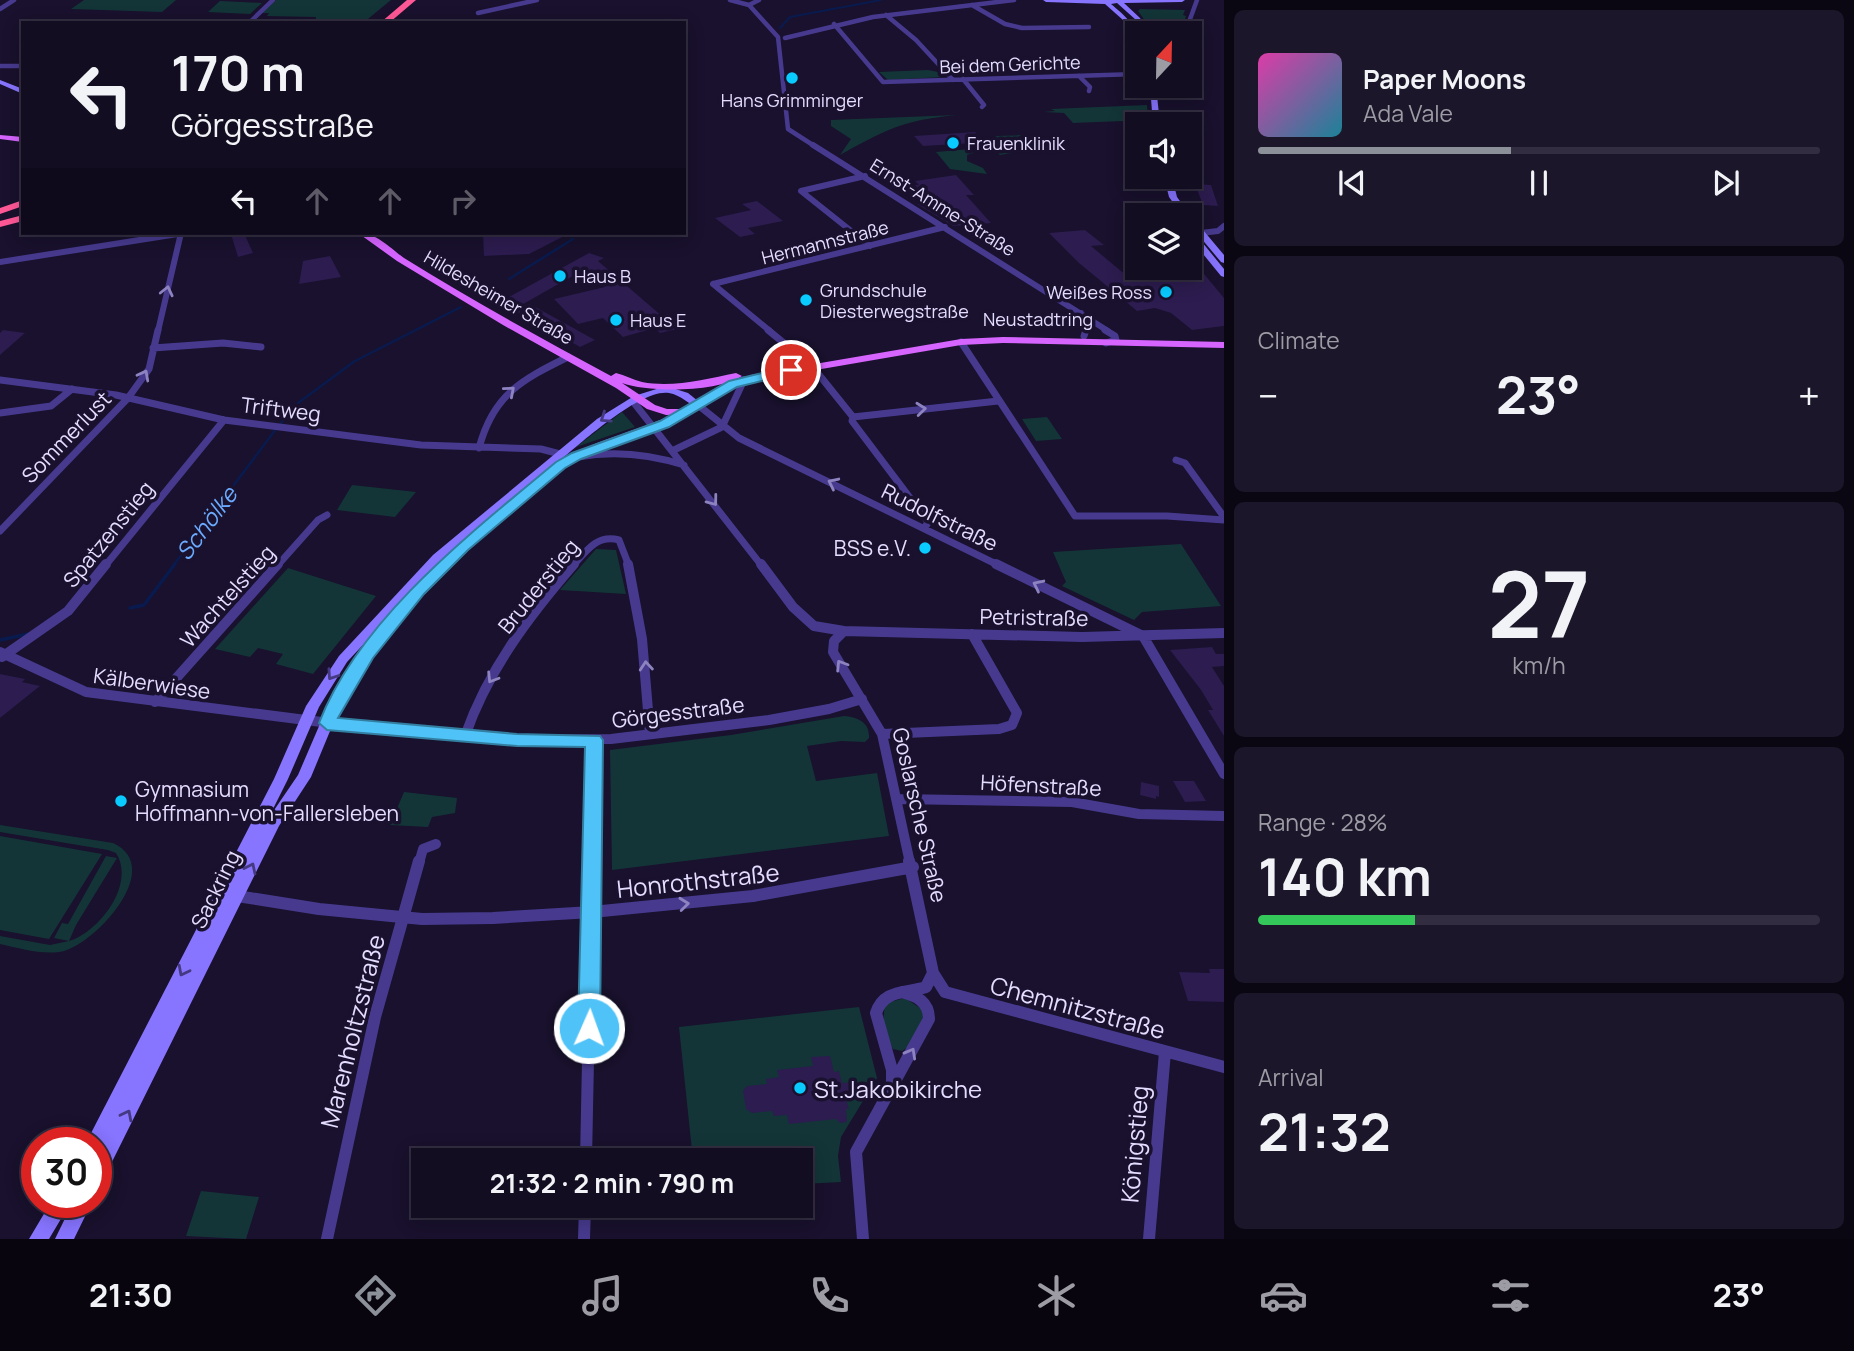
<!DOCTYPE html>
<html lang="en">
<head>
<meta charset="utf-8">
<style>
  :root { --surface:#130d22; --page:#1c162a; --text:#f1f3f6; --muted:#9d9ca5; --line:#322d40; --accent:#8c9099 }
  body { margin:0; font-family:Manrope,sans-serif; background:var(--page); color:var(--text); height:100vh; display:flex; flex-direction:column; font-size:26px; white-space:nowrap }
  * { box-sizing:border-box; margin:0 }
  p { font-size:23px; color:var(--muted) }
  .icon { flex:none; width:38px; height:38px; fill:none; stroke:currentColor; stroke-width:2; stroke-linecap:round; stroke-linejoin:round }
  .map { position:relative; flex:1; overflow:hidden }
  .panel { display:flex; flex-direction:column; gap:10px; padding:10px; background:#0a0713; width:630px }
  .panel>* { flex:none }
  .hud { position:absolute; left:21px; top:21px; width:665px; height:214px; border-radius:0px; box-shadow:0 4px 18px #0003,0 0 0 2px var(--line); background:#130d22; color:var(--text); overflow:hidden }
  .needle { width:46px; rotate:22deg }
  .tools { position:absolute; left:1125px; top:21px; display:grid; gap:14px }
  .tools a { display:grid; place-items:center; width:77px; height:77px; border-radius:0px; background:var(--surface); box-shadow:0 4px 18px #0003,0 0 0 2px var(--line); font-size:35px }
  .speed { position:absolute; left:21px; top:1127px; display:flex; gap:14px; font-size:35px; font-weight:700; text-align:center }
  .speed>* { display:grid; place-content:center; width:91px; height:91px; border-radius:50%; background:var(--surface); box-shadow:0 4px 18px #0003,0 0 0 2px var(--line); line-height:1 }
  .speed .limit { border:10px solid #d22; background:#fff; color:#111 }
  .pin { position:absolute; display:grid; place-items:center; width:60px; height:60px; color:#fff; margin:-30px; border:4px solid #fff; border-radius:50%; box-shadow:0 2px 7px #0007 }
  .me { position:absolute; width:77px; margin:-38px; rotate:2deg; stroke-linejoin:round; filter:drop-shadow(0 0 5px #0008) }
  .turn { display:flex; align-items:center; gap:24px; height:147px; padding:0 35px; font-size:32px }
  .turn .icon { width:91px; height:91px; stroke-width:2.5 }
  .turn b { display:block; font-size:49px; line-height:60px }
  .lanes { display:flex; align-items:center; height:66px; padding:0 35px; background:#0003; justify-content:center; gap:35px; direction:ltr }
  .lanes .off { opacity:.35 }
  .big { font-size:52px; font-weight:700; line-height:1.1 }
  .panel .widget { flex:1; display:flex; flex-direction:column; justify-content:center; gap:10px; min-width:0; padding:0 24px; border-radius:10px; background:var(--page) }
  .panel .dial { align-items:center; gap:0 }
  .dial b { font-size:91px; line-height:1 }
  .song { display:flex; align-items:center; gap:21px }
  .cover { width:84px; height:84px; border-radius:10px; background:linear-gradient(135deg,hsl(320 70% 55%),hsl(190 70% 35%)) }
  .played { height:7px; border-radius:4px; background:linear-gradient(90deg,var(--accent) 45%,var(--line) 45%) }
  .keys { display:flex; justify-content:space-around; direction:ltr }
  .heat { display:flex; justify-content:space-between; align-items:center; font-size:38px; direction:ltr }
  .charge { height:10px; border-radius:5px; background:linear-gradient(90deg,#34c759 28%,var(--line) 0) }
  .trip { position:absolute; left:411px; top:1148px; width:402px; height:70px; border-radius:0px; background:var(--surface); box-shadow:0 4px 18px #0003,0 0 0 2px var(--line); font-weight:700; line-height:70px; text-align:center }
  .menu { display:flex; height:112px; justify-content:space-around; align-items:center; background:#08050e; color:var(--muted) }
  .menu .icon { width:49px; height:49px }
  .menu .active { color:var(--accent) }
  .menu b { font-size:32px; color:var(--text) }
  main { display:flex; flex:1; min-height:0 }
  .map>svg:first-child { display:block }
</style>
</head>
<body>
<main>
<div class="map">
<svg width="1224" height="1239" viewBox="0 0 1224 1239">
  <rect width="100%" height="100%" fill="#19112d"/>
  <path fill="#133538" d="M84 0H176L162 12 71 9Z
    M276 0H391L363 23H315L316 17 267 16 269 13H262Z
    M220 1 262 3 250 14 208 12Z
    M1140 9 1185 10 1183 15 1186 16 1180 33H1154L1138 11Z
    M928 70 938 72 943 77 888 80 879 72Z
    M1147 105 1148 120 1073 123 1064 113 1043 112 1055 111 1051 109Z
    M957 115C903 120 885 130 840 155L851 139 831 126V120Z
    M1021 135 1017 138 1035 152 1013 151 1012 153 1000 155 984 141 997 136Z
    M971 149 973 153 967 155V161L983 168 987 174 950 169 936 152Z
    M622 412 635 427 576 447Z
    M1047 417 1062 439 1036 441 1022 419Z
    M352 485 416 492 395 517 337 510Z
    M1181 544 1221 606 1142 612 1134 620 1062 586 1066 582 1053 552Z
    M596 549 616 550 626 594 560 590Z
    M288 568 376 596 313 674 276 664 283 654 258 648 250 657 215 649Z
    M844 716C857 717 870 722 869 738L865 742 841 741 807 746 816 781 877 773 889 836 612 870 610 750 731 735Z
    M404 792 457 798 455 813 432 817 428 827 390 825Z
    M0 825 113 843C165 867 98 941 64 951 45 956 19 948 0 944V936L50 945 69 941 54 938 62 923 68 924 106 856 117 858 76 925 69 941C99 932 136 884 116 853L108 850 0 832Z
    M0 836 102 854 49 939 0 930Z
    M905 998 923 1010C925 1023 913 1046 902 1051L893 1049C885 1035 881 1018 886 1003Z
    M859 1007 877 1078 841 1137 838 1156 841 1182 802 1184V1160H693L679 1027Z
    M201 1191 259 1197 246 1239 186 1236Z"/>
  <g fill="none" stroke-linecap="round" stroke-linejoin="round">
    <path stroke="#091b4e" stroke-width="2" d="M780 28 790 17 881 0"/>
    <path stroke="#091b4e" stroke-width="2.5" d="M509 279 573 239
      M298 403 355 361 461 307
      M281 423 287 415
      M173 566 276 429"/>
    <path stroke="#091b4e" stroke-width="3.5" d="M130 608 144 605 175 564
      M0 640 28 634"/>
  </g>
  <path fill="#2c1c4f" d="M975 132 996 153H984L974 143 923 146 914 136Z
    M956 175 974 195H966L991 223 953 226 917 204 929 201 915 185H919L915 181Z
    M1195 184 1211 185 1218 206 1203 205Z
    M757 201 783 221 748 228 755 234 740 237 715 218 751 210 742 204Z
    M1085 230 1104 245 1091 246 1127 276 1123 234 1138 248V268H1190V257L1224 298V326L1192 330 1171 313 1155 308 1137 311 1079 263 1049 233Z
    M244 233 253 253 238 257 231 234Z
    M483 233H570L529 254 484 256Z
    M589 253 604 258 598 261 677 329 660 333 655 328 623 337 603 318 578 324 554 299 605 287 585 269 518 307 530 304 595 340 580 347 500 302Z
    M330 256 341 277 299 284 303 261Z
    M3 330 25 333 0 355V333Z
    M1212 647 1216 654H1224V666L1212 667 1224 686V736L1208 710H1213L1201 690 1170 650Z
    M0 674 25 679 22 682 40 686 0 718Z
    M1173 781H1194L1206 801 1185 802Z
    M1141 782 1159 786V797L1156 796V799L1140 795Z
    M1209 969H1224V1002L1188 1001 1179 972 1210 973Z
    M830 1056 834 1072 839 1071 842 1083 853 1082 857 1095 845 1096 849 1109H846L847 1122 840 1123 836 1119 789 1124 787 1115 774 1116 772 1111 752 1113 746 1109 743 1091 747 1086 767 1084 766 1079 779 1077 777 1070 813 1066 811 1057Z"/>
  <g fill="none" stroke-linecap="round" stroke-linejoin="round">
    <path stroke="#473a8e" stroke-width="4.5" d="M730 0 749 5
      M749 5 778 37 788 129 816 147
      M749 5 759 0
      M972 5 1005 24 1022 28 1089 27
      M0 9 14 0
      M478 13 537 0
      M886 15 916 40 953 80
      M83 23 112 22
      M107 23H142
      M249 23 273 0
      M834 24 883 82 1138 74
      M1185 33 1197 0
      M785 38 873 17 1014 0
      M0 66H23
      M1079 76 1090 87 1089 91
      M963 79 984 105 982 107"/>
    <path stroke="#473a8e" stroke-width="6" d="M813 145 1108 331
      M865 176 801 191 870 246
      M1201 233 1218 231 1224 226
      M0 262 184 233
      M713 284 945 227
      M713 284 770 331
      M1081 313 1086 331
      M158 331 181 233"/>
    <path stroke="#473a8e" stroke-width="7" d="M768 330 807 362
      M1105 330 1115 336 1116 340 1106 343
      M1084 336 1086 330
      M961 342 1075 516H1167L1224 520
      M153 348 223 343 261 347
      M812 366 853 417 852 421 926 519 928 523 924 528
      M0 380 116 395 224 420 421 445 541 449 560 454
      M638 398 635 404 762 566
      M698 405 739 438 1000 566
      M0 413 51 406 72 389
      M853 417 998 401
      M479 448C493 395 521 380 568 357
      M674 450 722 427 744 380
      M578 457C615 450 649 454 684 465
      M1176 460 1185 463 1224 517
      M0 531 128 398 149 369 158 330
      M105 566 224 420
      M277 566 318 520 327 515
      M573 566C586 551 597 534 619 540L629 566"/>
    <path stroke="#473a8e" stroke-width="10" d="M628 564 642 639 650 734
      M761 564 793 607 814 626 844 631 1082 637 1224 633
      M996 564 1143 636 1224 774
      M844 631 834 641 833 652 882 734 910 863
      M0 652 86 692 392 731 517 740 611 739 769 720 829 709 862 699
      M2 657 68 611 106 564
      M155 702 278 564
      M882 734 999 729 1012 725 1017 713 972 634
      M465 736C488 670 529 616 574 564
      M898 799 1072 802 1139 814 1224 816
      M419 863 423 849 436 844
      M592 863 594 740"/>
    <path stroke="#473a8e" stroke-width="12" d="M909 861 933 973 945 992 1224 1067
      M237 896 319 909 422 919 493 918 592 912 753 896 913 867
      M892 1084V1070L876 1013C884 989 905 994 926 987L933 973
      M586 1160 592 861
      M327 1239 375 1017 419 861
      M584 1239 585 1206
      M863 1239 856 1152 929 1019C929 1002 917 996 902 992
      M1149 1239 1165 1052"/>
    <path fill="#8774ff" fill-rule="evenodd" d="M1043 0H1185L1182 2 1124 3 1140 18 1149 33H1143L1136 20 1117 3 1111 4C1124 15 1138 26 1138 44L1123 20 1105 4 1046 2Z
      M0 80 23 89V94L0 84Z
      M1150 86H1156L1160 124H1153Z
      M1164 177H1172L1177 197 1190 215H1182L1169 197Z
      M1190 218H1193L1224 255V263L1221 262 1190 225Z
      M1190 231H1193L1224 269V277L1221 276 1190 238Z
      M666 386 688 393 703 405 698 408C688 404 681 395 669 393 641 388 580 444 558 462 597 438 642 431 682 410L686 409 691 412 659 429 610 445 579 458 565 467 467 549 396 624 340 707 311 777 279 826 102 1182 96 1185V1157L100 1150 96 1151V1143H86L89 1137 274 779 306 706 339 656 433 555 597 419 634 396ZM453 550 394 612 441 561ZM387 619 329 703 298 775 268 819 260 835 288 779 319 707 347 662Z
      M51 1202H71L49 1239H29Z
      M73 1202H92L74 1239H55Z"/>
    <path fill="#d664ff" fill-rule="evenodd" d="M0 135 23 137V142L0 139Z
      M358 233C376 232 390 248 404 258 471 300 541 338 611 376L616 373C625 375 633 380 642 382 673 388 706 379 736 373L742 376C719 392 649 393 622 383L655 405 667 409H684L716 388 751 375 961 339 1003 337 1224 342V348L1003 343 961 345 757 380 724 392 690 414 666 415 647 409 616 388 503 325 397 261Z"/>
    <path fill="#ff5896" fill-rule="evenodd" d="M407 0H416L389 23H380Z
      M23 200V206L0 214V208Z
      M23 215V221L0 227V221Z"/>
  </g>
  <defs><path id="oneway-chevron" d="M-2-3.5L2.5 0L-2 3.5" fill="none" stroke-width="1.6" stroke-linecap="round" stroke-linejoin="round" transform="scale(1.75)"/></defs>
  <g stroke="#8e83c1">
    <use href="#oneway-chevron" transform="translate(167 291) rotate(-77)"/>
    <use href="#oneway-chevron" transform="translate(144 375) rotate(-62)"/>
    <use href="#oneway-chevron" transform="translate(510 391) rotate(-41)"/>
    <use href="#oneway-chevron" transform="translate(921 409) rotate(-6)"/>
    <use href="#oneway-chevron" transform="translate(833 483) rotate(-154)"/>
    <use href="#oneway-chevron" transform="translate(713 501) rotate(53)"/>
    <use href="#oneway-chevron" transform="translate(1038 585) rotate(-154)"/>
    <use href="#oneway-chevron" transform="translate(841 665) rotate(-122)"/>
    <use href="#oneway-chevron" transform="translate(646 666) rotate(-95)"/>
    <use href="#oneway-chevron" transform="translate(492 678) rotate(122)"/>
    <use href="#oneway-chevron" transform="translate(684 904) rotate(-6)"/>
    <use href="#oneway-chevron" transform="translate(911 1053) rotate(-61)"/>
  </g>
  <g stroke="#453981">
    <use href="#oneway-chevron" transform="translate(605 418) rotate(146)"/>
    <use href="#oneway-chevron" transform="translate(332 675) rotate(124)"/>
    <use href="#oneway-chevron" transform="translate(251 868) rotate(-64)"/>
    <use href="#oneway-chevron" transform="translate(183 971) rotate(117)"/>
    <use href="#oneway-chevron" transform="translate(127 1115) rotate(-63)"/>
  </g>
  <path fill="#4fc3f7" stroke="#337fa1" stroke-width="2" d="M791 366 797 370 795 373 737 387 669 427 581 459 565 468 468 550 424 594 373 658 338 718 517 734 600 736 603 740 600 1028 596 1034 589 1037 581 1034 578 1028 585 747 517 746 327 730 319 723C359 619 472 532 556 462L572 453 660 421 729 381Z"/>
  <g fill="#09cbff" stroke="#19112d" stroke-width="2.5">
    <circle cx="792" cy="78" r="7"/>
    <circle cx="953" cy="143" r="7"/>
    <circle cx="560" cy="276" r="7"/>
    <circle cx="1166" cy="292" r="7"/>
    <circle cx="806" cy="300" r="7"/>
    <circle cx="616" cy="320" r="7"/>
    <circle cx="925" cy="548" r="7"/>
    <circle cx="121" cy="801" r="7"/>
    <circle cx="800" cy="1088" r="7"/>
  </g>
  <g text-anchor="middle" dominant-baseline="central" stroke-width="7" stroke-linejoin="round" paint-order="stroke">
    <g font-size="18" fill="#e5ddff" stroke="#19112d">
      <text transform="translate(1010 64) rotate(-2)">Bei dem Gerichte</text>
      <text transform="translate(943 207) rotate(32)">Ernst-Amme-Straße</text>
      <text transform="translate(825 242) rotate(-14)">Hermannstraße</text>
      <text transform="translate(499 297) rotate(30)">Hildesheimer Straße</text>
      <text x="1038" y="319">Neustadtring</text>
    </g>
    <g font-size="18" fill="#e5ddff" stroke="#19112d" text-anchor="start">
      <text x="792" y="100" text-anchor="middle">Hans Grimminger</text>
      <text x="967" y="143">Frauenklinik</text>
      <text x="574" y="276">Haus B</text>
      <text x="820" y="290">Grundschule<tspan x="820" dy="21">Diesterwegstraße</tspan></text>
      <text x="1152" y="292" text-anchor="end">Weißes Ross</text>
      <text x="630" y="320">Haus E</text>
    </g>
    <g font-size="21" fill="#e5ddff" stroke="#19112d">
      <text transform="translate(281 409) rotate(7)">Triftweg</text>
      <text transform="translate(66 437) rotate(-46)">Sommerlust</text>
      <text transform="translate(940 517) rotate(26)">Rudolfstraße</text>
      <text transform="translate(108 534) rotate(-51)">Spatzenstieg</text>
      <text transform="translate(538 586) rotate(-51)">Bruderstieg</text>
      <text transform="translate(227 596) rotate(-48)">Wachtelstieg</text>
      <text transform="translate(1034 617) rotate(1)">Petristraße</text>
      <text transform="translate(152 683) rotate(8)">Kälberwiese</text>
      <text transform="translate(678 712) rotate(-7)">Görgesstraße</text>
      <text transform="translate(1041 785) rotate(3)">Höfenstraße</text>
      <text transform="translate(920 815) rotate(77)">Goslarsche Straße</text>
      <text transform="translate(215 889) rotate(-64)">Sackring</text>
    </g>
    <g font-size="21" fill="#e5ddff" stroke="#19112d" text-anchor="end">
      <text x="911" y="548">BSS e.V.</text>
      <text x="135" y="789" text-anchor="start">Gymnasium<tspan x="135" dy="24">Hoffmann-von-Fallersleben</tspan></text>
    </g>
    <g font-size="23" font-style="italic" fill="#6baaff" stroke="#19112d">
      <text transform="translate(206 523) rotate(-53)">Schölke</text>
    </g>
    <g font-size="24" fill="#e5ddff" stroke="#19112d">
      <text transform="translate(698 880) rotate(-6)">Honrothstraße</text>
      <text transform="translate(1078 1007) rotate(15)">Chemnitzstraße</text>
      <text transform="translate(352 1031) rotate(-76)">Marenholtzstraße</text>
      <text transform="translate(1134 1144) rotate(-85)">Königstieg</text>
    </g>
    <g font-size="24" fill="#e5ddff" stroke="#19112d" text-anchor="start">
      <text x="814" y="1088">St.Jakobikirche</text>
    </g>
  </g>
</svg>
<div class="tools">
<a><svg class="needle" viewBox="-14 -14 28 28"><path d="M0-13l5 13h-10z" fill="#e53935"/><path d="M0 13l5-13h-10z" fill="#9d9ca5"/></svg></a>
<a><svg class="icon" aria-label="sound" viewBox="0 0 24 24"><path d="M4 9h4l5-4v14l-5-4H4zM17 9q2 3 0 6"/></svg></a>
<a><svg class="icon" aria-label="layers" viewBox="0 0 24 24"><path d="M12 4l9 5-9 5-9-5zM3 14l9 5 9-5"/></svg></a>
</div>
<div class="speed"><div class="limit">30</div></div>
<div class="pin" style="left:791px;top:370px;background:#d93025"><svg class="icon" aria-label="arrive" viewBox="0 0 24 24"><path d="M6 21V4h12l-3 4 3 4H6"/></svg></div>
<svg class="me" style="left:589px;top:1028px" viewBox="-20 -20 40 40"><circle r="17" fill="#4fc3f7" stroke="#fff" stroke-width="3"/><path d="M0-11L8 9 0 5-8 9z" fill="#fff"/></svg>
<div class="trip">21:32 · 2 min · 790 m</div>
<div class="hud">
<div class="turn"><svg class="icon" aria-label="left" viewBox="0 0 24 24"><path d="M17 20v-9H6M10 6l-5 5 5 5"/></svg><div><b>170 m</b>Görgesstraße</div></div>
<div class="lanes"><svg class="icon" aria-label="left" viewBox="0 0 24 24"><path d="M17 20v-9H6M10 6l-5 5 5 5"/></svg><svg class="icon off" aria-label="ahead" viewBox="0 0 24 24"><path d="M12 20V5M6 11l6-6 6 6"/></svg><svg class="icon off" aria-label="ahead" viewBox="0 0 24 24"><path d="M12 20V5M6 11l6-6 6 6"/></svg><svg class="icon off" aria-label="right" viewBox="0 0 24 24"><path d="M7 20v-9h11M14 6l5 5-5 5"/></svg></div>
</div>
</div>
<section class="panel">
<div class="widget">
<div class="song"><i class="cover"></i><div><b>Paper Moons</b><p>Ada Vale</p></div></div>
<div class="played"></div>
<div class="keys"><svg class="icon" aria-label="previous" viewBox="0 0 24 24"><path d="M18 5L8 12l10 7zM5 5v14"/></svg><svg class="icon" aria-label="pause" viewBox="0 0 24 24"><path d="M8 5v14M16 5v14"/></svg><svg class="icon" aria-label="next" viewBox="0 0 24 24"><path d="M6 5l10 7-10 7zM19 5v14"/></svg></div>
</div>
<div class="widget"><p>Climate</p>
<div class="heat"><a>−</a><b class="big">23°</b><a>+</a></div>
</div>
<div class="widget dial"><b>27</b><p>km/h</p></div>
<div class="widget"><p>Range · 28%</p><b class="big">140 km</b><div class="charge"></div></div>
<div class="widget"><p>Arrival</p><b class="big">21:32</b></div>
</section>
</main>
<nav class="menu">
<b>21:30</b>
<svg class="icon active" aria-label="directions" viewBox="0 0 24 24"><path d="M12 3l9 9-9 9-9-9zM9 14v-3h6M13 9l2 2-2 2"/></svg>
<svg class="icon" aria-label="music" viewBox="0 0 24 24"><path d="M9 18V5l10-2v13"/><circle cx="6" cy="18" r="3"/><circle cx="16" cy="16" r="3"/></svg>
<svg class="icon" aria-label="phone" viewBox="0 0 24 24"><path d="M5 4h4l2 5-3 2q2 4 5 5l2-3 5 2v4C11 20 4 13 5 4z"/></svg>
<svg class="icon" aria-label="climate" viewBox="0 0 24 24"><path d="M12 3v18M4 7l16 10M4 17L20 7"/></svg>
<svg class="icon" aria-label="car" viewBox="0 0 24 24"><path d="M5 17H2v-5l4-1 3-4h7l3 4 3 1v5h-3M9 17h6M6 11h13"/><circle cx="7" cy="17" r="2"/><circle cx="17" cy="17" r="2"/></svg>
<svg class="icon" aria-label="filters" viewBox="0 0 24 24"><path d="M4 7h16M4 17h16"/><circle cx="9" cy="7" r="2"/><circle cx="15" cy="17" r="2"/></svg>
<b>23°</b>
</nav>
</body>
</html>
